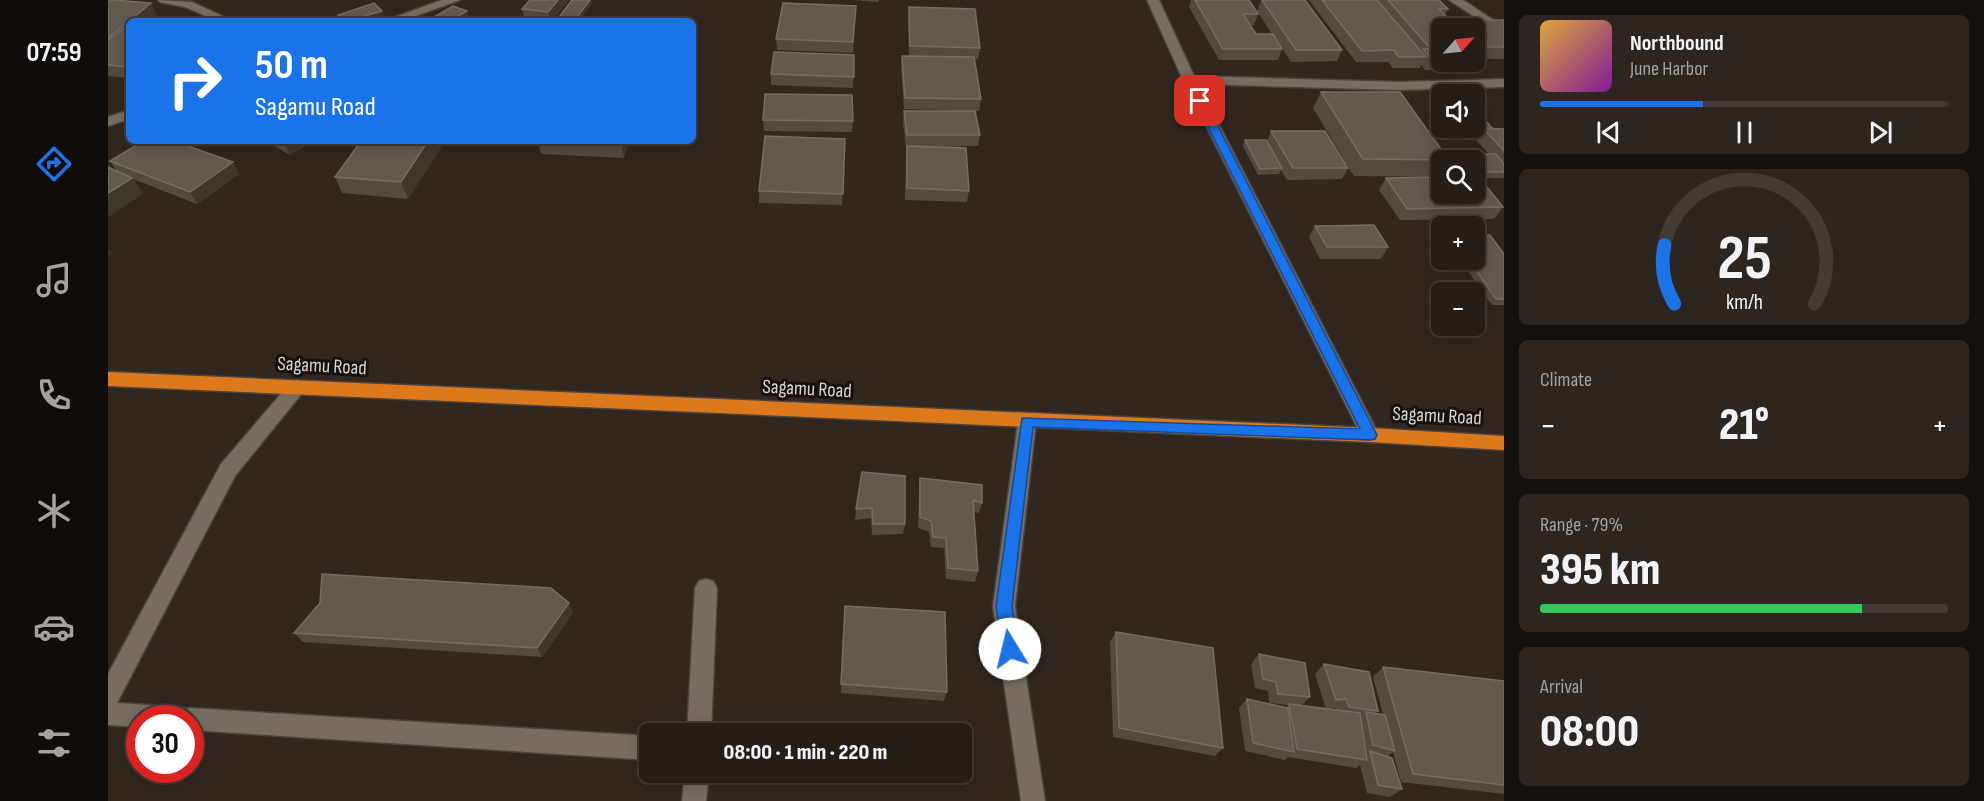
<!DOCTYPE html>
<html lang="en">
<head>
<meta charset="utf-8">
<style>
  :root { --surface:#251d17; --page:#2d2620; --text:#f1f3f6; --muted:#a3a2a1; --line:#423b36; --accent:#1a73e8 }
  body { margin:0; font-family:"Sofia Sans Condensed",sans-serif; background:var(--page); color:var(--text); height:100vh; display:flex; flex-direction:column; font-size:22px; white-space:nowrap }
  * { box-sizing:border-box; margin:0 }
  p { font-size:20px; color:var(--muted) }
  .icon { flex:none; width:33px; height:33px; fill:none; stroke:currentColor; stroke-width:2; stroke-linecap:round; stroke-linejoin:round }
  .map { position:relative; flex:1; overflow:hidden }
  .details { display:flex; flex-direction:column; gap:15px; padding:15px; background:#14100d; width:480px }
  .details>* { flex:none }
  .hud { position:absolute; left:18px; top:18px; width:570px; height:126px; border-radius:9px; box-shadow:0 3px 15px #0003,0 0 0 2px var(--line); background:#1a73e8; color:#fff; overflow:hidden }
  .needle { width:39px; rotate:63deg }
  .controls { position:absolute; left:1323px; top:18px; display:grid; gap:12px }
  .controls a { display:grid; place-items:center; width:54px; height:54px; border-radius:9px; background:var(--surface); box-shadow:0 3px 15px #0003,0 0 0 2px var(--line); font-size:30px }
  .speed { position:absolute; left:18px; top:705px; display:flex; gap:12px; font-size:30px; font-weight:700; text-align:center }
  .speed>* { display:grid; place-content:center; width:78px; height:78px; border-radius:50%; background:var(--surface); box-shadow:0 3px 15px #0003,0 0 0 2px var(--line); line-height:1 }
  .speed .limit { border:9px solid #d22; background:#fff; color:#111 }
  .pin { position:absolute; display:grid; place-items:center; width:51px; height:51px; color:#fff; margin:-26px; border-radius:12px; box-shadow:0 3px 9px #0006 }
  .me { position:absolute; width:66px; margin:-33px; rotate:351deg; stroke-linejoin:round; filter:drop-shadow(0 0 4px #0008) }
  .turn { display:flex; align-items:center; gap:21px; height:126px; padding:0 30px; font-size:27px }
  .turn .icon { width:78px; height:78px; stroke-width:2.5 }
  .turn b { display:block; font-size:42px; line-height:51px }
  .big { font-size:45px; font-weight:800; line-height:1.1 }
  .details .tile { flex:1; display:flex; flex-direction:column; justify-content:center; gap:9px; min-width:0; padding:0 21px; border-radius:9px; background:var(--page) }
  .details .dial { align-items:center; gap:0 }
  .dial svg { height:156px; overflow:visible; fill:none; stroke:var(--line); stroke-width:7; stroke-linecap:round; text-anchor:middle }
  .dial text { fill:var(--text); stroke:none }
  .song { display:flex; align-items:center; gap:18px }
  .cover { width:72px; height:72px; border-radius:9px; background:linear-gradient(135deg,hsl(40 70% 55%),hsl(290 70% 35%)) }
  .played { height:6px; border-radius:3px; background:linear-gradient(90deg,var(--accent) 40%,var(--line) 40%) }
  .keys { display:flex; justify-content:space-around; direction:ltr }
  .heat { display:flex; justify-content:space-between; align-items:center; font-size:33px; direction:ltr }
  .charge { height:9px; border-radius:4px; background:linear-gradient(90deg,#34c759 79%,var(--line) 0) }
  .trip { position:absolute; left:531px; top:723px; width:333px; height:60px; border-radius:9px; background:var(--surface); box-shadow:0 3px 15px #0003,0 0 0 2px var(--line); font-weight:800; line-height:60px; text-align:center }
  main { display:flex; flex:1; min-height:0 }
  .tabs { display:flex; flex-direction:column; width:108px; justify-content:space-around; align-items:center; background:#0f0c09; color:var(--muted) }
  .tabs .icon { width:42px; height:42px }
  .tabs .active { color:var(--accent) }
  .tabs b { font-size:27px; color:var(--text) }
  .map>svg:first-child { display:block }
</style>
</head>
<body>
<main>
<nav class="tabs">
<b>07:59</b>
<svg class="icon active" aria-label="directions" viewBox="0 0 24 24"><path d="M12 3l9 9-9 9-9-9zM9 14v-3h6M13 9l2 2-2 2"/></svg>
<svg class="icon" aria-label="music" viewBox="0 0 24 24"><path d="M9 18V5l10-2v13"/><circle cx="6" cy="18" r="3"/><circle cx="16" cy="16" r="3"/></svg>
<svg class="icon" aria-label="phone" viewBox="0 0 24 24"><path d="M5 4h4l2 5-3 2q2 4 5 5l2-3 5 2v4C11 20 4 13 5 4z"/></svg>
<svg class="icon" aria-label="climate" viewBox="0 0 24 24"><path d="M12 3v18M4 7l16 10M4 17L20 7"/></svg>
<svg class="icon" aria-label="car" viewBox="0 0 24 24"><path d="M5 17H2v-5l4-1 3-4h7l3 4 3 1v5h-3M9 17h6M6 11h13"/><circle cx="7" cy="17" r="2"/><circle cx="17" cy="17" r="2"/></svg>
<svg class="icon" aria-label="filters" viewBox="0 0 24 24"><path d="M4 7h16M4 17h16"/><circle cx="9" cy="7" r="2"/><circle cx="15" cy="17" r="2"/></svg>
</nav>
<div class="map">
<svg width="1396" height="801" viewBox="0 0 1396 801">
  <rect width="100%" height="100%" fill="#31271f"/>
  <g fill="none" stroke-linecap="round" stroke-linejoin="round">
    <g stroke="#4b433c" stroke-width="3">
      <path id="minor" d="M50 0 84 2 125 21H109L77 7 52 2Z
        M334 0H352L294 21H276Z
        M1039 0H1051L1086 76 1291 82 1396 79V87L1291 90 1090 84 1271 435 1269 440 1262 442 1255 440 1253 435 1075 80Z
        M1341 0H1355L1396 27V36Z
        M21 110V119L0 126V117Z
        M189 380 195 382 198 387 195 392 127 476 9 703 71 707 78 709 82 708 542 736V760L82 730V718H32V727L0 725V674L113 464 183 382Z
        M919 415 925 417 928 422 907 606 937 801H913L885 606 910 422 913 417Z
        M598 579 605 581 609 588 603 734H579L587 588 591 581Z
        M577 772H601L598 801H574Z"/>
    </g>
    <g stroke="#4b433c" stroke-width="3">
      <path id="highway" d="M0 372 1262 428 1396 436V450L1262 442 0 386Z"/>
    </g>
    <use href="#minor" fill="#786d63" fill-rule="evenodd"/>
    <use href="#highway" fill="#de781c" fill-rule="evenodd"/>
  </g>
  <path fill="#534b42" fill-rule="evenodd" d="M422 0H461L444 21 417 20 414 9Z
    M745 0H771L770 2Z
    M1083 0H1141L1150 14 1146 25H1142L1148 34H1164L1149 11 1153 0 1234 50 1229 61 1183 62 1167 37 1174 49 1170 60H1111L1081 7Z
    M1201 0H1331L1340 9 1337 15 1334 28V62H1366V28H1350L1354 20H1396V59H1377L1378 60 1371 71 1317 70 1313 65 1312 68H1285L1280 62H1248Z
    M0 1 49 15 41 21H21V78L0 76Z
    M748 6 745 53 669 50 668 39Z
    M801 7 872 48 870 59H866L873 99 871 111 796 109 793 67 794 56H801L800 18Z
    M359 11 361 17 354 21H327L326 17Z
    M746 55 745 88 663 85V74Z
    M1213 92 1338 156 1339 154H1381L1368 140 1370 137H1365L1357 128 1396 129V178H1372L1395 207 1386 219 1292 220 1271 190 1278 178 1366 194V160H1334V172L1331 177 1246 176 1205 108Z
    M796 111 872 135 870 146 822 147 861 191 859 202 797 200 798 157 799 147H798L795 123Z
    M655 120 745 121 744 132 656 131Z
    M1163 131 1240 168 1234 179 1179 180 1173 170 1171 174 1150 175 1135 146 1137 140 1159 141Z
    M737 139 734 205 651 203V191Z
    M157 141H206L182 155Z
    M337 141 300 199 234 193 227 177Z
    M430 141H521L516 158 433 154Z
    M2 161 131 174 89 204 25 179 35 194 9 171Z
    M1207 226 1280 247 1273 259H1212L1201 237Z
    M1396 254V305H1384L1352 260H1366Z
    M797 476V524L795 534 764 535 763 518 747 520 748 509Z
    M812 478 874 503 871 513 866 512 870 571 867 582 838 579 836 548 823 547 821 532 810 528 811 489Z
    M737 606 839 692 836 701 733 693Z
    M465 613 434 657 195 642 186 633Z
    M1008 632 1115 748 1107 756 1005 737 1002 642Z
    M1151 654 1202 697 1194 705 1218 709 1207 674 1216 664 1270 711 1267 713 1275 714 1265 677 1275 667 1396 681V794L1293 782 1285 752 1279 757 1294 789 1282 797 1259 793 1252 765 1248 768 1180 757 1177 760 1137 751 1131 708 1139 699 1177 708 1180 705 1161 703 1160 691 1147 688 1143 664ZM1228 708 1229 710 1219 709Z"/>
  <path fill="#3f372d" d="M450 0H461L444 21H442L440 12Z
    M482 0H484V4L471 21H466Z
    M43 3 49 15 41 21H21Z
    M274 11 276 17 262 21H241Z
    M359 11 361 17 354 21H342Z
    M21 21V37L0 54V38Z
    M180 141H206L182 155 177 143Z
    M320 141H337L300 199 293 182Z
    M513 141H521L516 158Z
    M125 162 131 174 89 204 82 192Z
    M24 178 35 194 0 217V193Z
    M0 249 4 254 0 256Z
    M461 603 465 613 434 657 429 648Z"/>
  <path fill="#625a51" stroke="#746d64" stroke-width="1.5" d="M1 0H6L43 3 0 38V1Z
    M422 0H450L440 12 414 9Z
    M464 0H482L466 21H448Z
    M1087 0H1141L1150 14H1135L1148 34H1165L1174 49H1115Z
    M1154 0H1197L1234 50H1188Z
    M1214 0H1269L1318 57H1291L1286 50 1254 51Z
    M1280 0H1331L1340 9H1331L1349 28H1334V46H1320Z
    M266 3 274 11 241 21H235L230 15Z
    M675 3 748 6 745 42 668 39Z
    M345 6 359 11 342 21H335L326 17Z
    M801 7 867 9 872 48 802 46Z
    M224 17 227 21H210Z
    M1354 20H1396V47H1379L1366 34V28H1362Z
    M16 28H21V67L0 65V40Z
    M1315 49H1334V59H1323Z
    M1366 50H1370L1378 60H1366Z
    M666 52 746 55V77L663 74Z
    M794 56 866 57 873 99 797 98Z
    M1213 92H1292L1341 160 1255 159Z
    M657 94 744 95 745 121 655 120Z
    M1366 107 1385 129 1375 128 1374 131H1369L1366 128Z
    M796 111H867L872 135H799Z
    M1375 128 1396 129V151Z
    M1163 131H1217L1240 168H1185Z
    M657 136 737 139 735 194 651 191Z
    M1137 140H1158L1174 168 1152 169Z
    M35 141H66L125 162 82 192 2 161Z
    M253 141H320L293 182 227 177Z
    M799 146 858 148 861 191 799 188Z
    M1339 154H1388L1396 164V172H1366V160H1344Z
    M0 167 24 178 0 193Z
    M1334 177V194H1366V177H1371L1395 207 1299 209 1278 178Z
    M1266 225 1280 247H1219L1207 226Z
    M1366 235H1382L1396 254V299H1388L1361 260H1366Z
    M754 472 797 476V524H765L764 508 748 509Z
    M812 478 874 485V503L865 500 870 571 840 568 838 538 825 537 823 521 812 517Z
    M214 574 443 588 461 603 429 648 186 633 212 603Z
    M737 606 837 612 839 692 733 684Z
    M1008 632 1105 648 1115 748 1011 728Z
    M1151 654 1197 663 1202 697 1170 694 1168 682 1155 679Z
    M1216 664 1261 672 1270 711 1241 707 1238 699 1228 700Z
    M1275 667 1396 681V785L1305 774Z
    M1139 699 1180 708 1186 752 1145 743Z
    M1181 704 1252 713 1259 760 1189 749Z
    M1258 712 1277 715 1287 751 1265 745Z
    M1262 751 1284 758 1294 789 1270 785Z"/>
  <path fill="#1a73e8" stroke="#114b97" stroke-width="1.5" d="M1092 98 1097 101 1269 435 1267 439 1262 440 925 427 904 606 911 649 908 655 902 657 896 655 894 649 888 606 914 418 1252 429 1087 101Z"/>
  <g text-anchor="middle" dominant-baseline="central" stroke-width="6" stroke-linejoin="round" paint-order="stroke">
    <g font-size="20" fill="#dad4ce" stroke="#16110e">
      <text transform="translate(214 366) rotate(3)">Sagamu Road</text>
      <text transform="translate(699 389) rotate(3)">Sagamu Road</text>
      <text transform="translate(1329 416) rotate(3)">Sagamu Road</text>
    </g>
  </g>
</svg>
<div class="controls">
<a><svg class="needle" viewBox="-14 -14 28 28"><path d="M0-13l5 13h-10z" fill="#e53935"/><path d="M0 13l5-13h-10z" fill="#a3a2a1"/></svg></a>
<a><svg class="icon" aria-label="sound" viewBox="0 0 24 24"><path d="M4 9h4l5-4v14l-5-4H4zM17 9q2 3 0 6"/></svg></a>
<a><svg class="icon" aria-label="search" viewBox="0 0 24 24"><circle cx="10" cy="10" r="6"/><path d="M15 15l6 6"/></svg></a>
<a>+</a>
<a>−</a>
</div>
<div class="speed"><div class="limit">30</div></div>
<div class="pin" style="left:1092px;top:101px;background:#d93025"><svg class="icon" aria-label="arrive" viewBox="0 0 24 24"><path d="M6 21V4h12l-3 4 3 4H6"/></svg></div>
<svg class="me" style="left:902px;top:649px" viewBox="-20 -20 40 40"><circle r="19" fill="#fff"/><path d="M0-13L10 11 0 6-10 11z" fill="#1a73e8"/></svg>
<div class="trip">08:00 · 1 min · 220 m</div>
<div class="hud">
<div class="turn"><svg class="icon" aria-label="right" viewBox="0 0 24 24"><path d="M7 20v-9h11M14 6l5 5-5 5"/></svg><div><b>50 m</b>Sagamu Road</div></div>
</div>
</div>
<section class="details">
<div class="tile">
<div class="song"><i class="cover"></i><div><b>Northbound</b><p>June Harbor</p></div></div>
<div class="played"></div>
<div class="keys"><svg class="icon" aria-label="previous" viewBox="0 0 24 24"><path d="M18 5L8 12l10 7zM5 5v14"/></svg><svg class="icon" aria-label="pause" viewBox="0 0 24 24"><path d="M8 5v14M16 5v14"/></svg><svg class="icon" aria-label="next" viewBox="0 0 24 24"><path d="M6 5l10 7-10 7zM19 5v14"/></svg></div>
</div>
<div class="tile dial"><svg viewBox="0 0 100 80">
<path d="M14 69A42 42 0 1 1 86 69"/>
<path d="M14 69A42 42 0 0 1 9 39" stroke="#1a73e8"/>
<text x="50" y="56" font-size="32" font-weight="700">25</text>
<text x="50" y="72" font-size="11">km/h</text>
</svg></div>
<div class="tile"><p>Climate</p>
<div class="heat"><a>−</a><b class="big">21°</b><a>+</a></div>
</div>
<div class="tile"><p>Range · 79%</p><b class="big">395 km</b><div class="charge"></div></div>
<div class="tile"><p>Arrival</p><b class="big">08:00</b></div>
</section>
</main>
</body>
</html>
